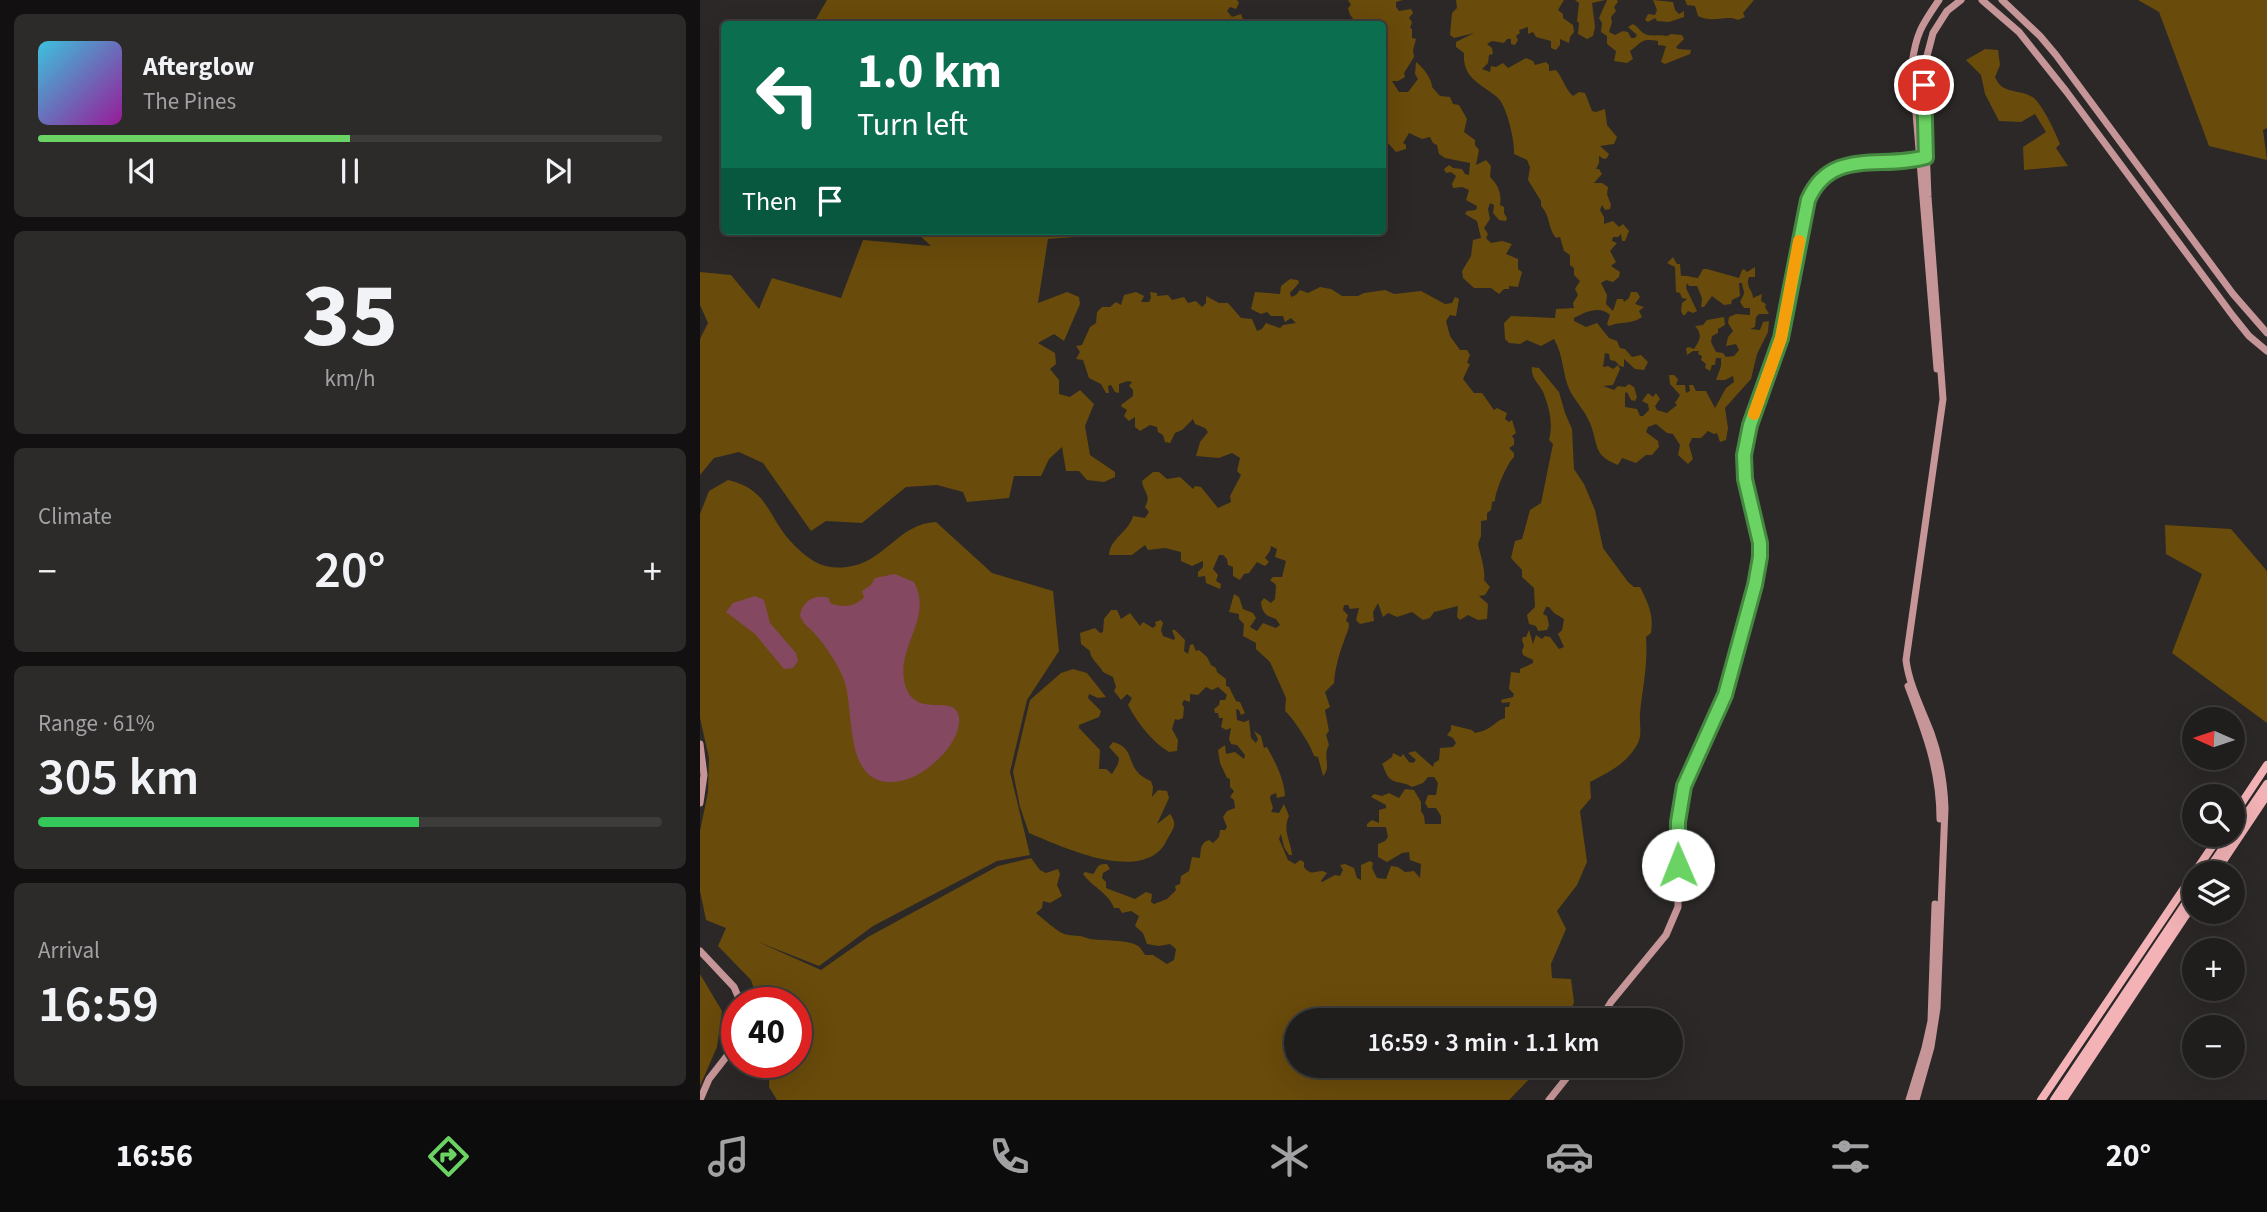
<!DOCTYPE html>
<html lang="en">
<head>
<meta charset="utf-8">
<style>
  :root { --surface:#201e1d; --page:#2d2b2a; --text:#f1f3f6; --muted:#a2a2a4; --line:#3d3c3b; --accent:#6ad363 }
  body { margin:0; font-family:"Source Sans 3",sans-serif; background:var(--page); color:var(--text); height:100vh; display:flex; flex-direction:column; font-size:26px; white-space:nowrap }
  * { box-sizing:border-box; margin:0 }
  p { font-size:23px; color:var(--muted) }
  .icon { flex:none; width:38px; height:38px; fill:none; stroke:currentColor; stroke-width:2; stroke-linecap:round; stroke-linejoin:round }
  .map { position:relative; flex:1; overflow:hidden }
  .sheet { display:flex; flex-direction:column; gap:14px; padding:14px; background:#121010; width:700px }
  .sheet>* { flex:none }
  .top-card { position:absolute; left:21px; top:21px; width:665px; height:214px; border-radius:7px; box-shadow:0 7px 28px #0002,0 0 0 2px var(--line); background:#0b6e4f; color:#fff; overflow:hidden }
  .needle { width:46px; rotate:273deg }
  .fabs { position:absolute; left:1482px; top:707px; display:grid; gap:14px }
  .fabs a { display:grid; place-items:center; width:63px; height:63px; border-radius:50%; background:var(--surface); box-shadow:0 7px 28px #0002,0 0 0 2px var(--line); font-size:35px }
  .speed { position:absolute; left:21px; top:987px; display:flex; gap:14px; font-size:35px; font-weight:700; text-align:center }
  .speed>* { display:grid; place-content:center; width:91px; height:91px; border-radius:50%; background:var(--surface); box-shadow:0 7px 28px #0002,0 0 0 2px var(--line); line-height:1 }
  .speed .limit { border:10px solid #d22; background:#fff; color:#111 }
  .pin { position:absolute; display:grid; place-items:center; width:60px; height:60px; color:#fff; margin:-30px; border:4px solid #fff; border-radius:50%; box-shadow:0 2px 7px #0007 }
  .me { position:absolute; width:77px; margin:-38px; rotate:359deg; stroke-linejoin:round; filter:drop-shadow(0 0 5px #0008) }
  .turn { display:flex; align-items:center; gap:24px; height:147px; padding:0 21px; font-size:32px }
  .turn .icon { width:91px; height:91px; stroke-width:2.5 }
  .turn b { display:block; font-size:49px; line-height:60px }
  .then { display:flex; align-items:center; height:66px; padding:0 21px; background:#0003; gap:14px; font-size:26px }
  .big { font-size:52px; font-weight:600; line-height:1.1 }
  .sheet .widget { flex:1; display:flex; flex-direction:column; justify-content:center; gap:10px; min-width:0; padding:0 24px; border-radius:10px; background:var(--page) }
  .sheet .dial { align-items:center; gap:0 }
  .dial b { font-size:91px; line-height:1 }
  .song { display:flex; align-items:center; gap:21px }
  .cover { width:84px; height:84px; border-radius:10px; background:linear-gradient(135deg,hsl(190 70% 55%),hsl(300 70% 35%)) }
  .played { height:7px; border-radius:4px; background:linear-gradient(90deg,var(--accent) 50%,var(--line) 50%) }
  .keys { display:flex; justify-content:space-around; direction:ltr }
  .heat { display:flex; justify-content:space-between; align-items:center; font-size:38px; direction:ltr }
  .charge { height:10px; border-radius:5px; background:linear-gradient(90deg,#34c759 61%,var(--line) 0) }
  .trip { position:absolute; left:584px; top:1008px; width:399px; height:70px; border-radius:35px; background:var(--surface); box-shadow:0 7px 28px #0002,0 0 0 2px var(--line); font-weight:600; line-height:70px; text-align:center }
  .dock { display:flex; height:112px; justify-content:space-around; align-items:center; background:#0d0c0c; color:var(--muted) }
  .dock .icon { width:49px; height:49px }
  .dock .current { color:var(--accent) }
  .dock b { font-size:32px; color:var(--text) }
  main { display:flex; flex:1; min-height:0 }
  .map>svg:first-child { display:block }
</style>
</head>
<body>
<main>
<section class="sheet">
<div class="widget">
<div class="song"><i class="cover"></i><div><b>Afterglow</b><p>The Pines</p></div></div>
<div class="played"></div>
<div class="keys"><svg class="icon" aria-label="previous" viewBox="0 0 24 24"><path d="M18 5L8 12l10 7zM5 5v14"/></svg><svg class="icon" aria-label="pause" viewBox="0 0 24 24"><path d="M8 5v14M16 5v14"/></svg><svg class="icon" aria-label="next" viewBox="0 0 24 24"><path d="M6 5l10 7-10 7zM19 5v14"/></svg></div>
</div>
<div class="widget dial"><b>35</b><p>km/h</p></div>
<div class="widget"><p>Climate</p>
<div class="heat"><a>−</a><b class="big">20°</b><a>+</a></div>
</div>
<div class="widget"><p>Range · 61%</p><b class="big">305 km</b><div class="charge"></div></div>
<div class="widget"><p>Arrival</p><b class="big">16:59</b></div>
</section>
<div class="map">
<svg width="1567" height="1100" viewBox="0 0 1567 1100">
  <rect width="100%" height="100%" fill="#2b2827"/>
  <path fill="#694b0b" d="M127 0H537L539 3 536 9 530 7 527 11 532 17 541 14 545 24H113Z
    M648 0H703L696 2V7L699 11 711 9 713 13 709 18 712 22 710 28 712 29V38L716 39 713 50 714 57 704 73 705 77 698 81H692L699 92H708L718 79 715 74 716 62C723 67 732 79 732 87L740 96 750 97 753 104 759 105 767 119 764 132 775 140V145L779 150 776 165 786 160 791 166 790 177C798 185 802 193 800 205L804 207V213L807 218 806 221 799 220 793 213 794 205 790 203 788 209 790 219 784 228 788 234 786 238 791 243 802 241 812 244 806 254 818 259V269L822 272 818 287 809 286V289H804L799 294 791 288H774L763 278 762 271 771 256 773 240 781 238 777 221 765 214 767 211 776 210 777 206 766 200 769 190 762 187 753 188 752 184 756 176 751 172 746 173 744 169 749 165 753 168 762 169 765 174 769 175 770 163 745 158 739 154 737 145 733 143 730 137 722 139 709 133 703 143 706 145V149L696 152 687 142H683L682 24H648L653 18 650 15 648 8 651 5Z
    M756 0H864L858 10 863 14V18L873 25 874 32 870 37 869 43 860 39V45L856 50 851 48V41L836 37 833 32 828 34V27L819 30 820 33 816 36 818 40 815 45 811 44V39H807L804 43 792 41 787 44 792 48 793 54 789 55 788 63 782 69 790 72 791 66 796 67 803 63 808 68 826 58 833 61 835 65 846 62 849 65V71L856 70C863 78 865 89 873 96L879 92 885 93 892 111 896 112 905 109 907 125 917 137 914 144 900 146 909 154 907 158 904 159 899 156V163L896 169H899L902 174 894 183H902L908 187 907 194 911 205 910 209 905 210 902 205 900 210 904 217V224L913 221 919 227 923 224 929 231 925 241H922L921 234 918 237H913L912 241 917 243 910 251 916 262 911 266 920 272 919 277 913 282 906 280 901 283 907 295 906 304 913 311 917 299H923L924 302 929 298 931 292H937L940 297 935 304 944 307 939 311 942 317C931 325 921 321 909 326L907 324 910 315C900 305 885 312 874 318V321L886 327 897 323 909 338 917 341 920 348 925 349 932 357 941 355 948 362 944 370 935 369 924 359V367L920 366 915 361 910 360 909 354 905 353 903 367 908 366 913 369 918 365 920 369 913 385 903 386 914 390 918 386 925 387 929 384 934 387 937 397 935 401 931 400 927 392 925 393V407L937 409 940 416H943L949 410 948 404 942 401 948 393 953 397 956 393 960 399 955 406 957 410 967 413 977 405 975 403 980 395 970 384 969 375H974L978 379 976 385H985L986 393 990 391 989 385H993L996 391H1006L1015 408 1026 388 1034 382 1033 376 1025 380H1016L1021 366V358H1016L1015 365H1012L1010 371 1005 368 1006 364 1001 360 1002 356 998 354 999 351H993L987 355 986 348 989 347 994 349C1000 340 1003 335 995 326L1003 325 1007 320 1024 317 1025 325 1018 329V333L1012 336 1011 342 1016 352 1023 353 1026 357 1034 356 1039 350 1036 344 1026 346 1028 337 1033 331 1028 323 1029 317 1036 314 1050 315V308H1044L1040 302C1046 290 1044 295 1042 283H1039L1040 296 1032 300 1031 304 1024 305 1012 296 1004 307H1001L1002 298 997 286H989L987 283 986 288 997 311 993 313 988 311 985 315H983L981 311 982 303 987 299 982 298 980 293 976 292 975 267 967 263 973 257 977 264H980L981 276C988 275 992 278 998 278L1003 269H1007L1039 278 1042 270 1044 269 1047 272 1055 267V277H1049C1045 287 1053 290 1053 298L1062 294 1061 301 1066 304 1065 307 1069 314H1059L1056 317 1055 327 1050 329 1060 330 1063 322 1069 321 1068 332 1057 354 1051 379 1025 408 1028 428 1026 440 1020 442 1017 433 1014 434 1008 431 1001 438H992L989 445 993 459 988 464 978 455 980 445 973 434 967 433 956 424 948 427 946 432 958 441 959 447 952 455H946L936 463 922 458 918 465C892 455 899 445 890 423 885 411 876 402 870 391 862 374 864 356 854 339L841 346 827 340 820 344 809 343 805 339 804 323 811 316 855 318 856 309 874 308 873 303 878 295 875 289 880 281 874 275V268L870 265V255L864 251 860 237 856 238C847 226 851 217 841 206V201L828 180 830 167 827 160 814 154C815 142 807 105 797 97 781 84 762 78 764 53L756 47V42L774 33 754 38 750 35 752 13 757 8Z
    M875 0H905L892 3 895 27 893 36 887 39 878 34 879 23 877 21 879 3Z
    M907 0H917L918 2 914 7 916 11 911 17 912 22 909 32 915 35 923 31 928 32 931 38H935L937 35 928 27 933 24C939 27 940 32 945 34 952 37 960 34 967 36L971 34 982 35 984 39 976 47 978 49 991 50 990 54 965 64 961 62 966 46 958 45V41C940 38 943 42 930 51L933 59 927 63 914 61 916 51 907 44V36L901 32 902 23 899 18Z
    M953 0 973 2 975 10 979 14 984 11V17L969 22 957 21 955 18 948 22 945 20 948 14 955 15 957 10Z
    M985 0H1054L1043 13 1045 17 1038 20C1026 14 1013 24 998 16L995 6 987 5Z
    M1438 0H1567V128L1563 130 1567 160 1509 146 1459 12Z
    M1285 49 1298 50 1300 65 1295 77C1303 97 1323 87 1336 100 1346 112 1354 130 1360 144L1356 148 1368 166 1324 170 1323 147 1346 132 1335 114 1321 122 1299 121 1285 94 1281 75 1266 60Z
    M215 231H389L388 236 348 239 338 303 367 292 379 297 380 304 364 341 354 334 338 343 355 353 356 364 350 369 359 380V394L370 397 380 390 394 404 385 426 390 455 415 472V477L404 482 387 480 379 471H366L362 447 349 459 341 476H314L309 498 267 502 263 492 237 485 206 487 162 523 126 521 111 531 63 463 39 452 14 458 0 475V339L8 323 0 305V272L31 275 59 309 72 278 141 298 163 240 231 246Z
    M590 279 598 280 599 283 590 293 591 297 596 295 600 290 608 293 620 287 631 289 642 296H658L664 293 685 290 694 294 721 291 745 304 752 303 755 297 759 299 756 316 750 315 746 321 750 336 760 350H767L770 355 767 363 770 364 763 379 774 393H782L794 410 797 408 807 413 805 419 809 422 812 420 816 433 812 436 814 439V445L809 448 814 453V457C807 463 795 492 795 501L792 502 791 510 787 513V520L781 521V536L778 544C780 554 786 571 784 580L790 587 785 595 779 596 788 604 787 619 778 620 768 615 760 620 757 617 758 606 734 612 730 618 723 620 712 612 697 617 688 613 683 617 678 603 673 612 674 621 660 624 656 620 659 608 650 609 648 605H644L643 610 648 615 646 621 649 623C649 631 646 634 644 641 639 654 635 669 634 683L625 692 630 707 625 710 629 731 626 735 629 745C622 756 632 767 623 776L618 757 614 756C611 745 593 718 585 711L586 698 570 662 556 649V643L543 636 544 624 539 619V614L529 612 534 594 539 597 543 609 553 613 556 618 550 627 557 631 563 623 576 628 580 625 576 619C566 616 562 613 561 602L564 598 571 603 575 599 576 585 570 580 573 577H582L586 561 575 557 577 549 571 546 570 551 565 558 569 562 565 566 557 562 549 573 544 574 540 580 533 576V567L528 565 527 559 523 555H519L513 569 518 575 516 581 521 584 520 589 506 583 505 576 498 577V572L503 567V561L492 566 481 561V552L465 548 448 550 445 545 432 555H409C410 538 429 532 433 516L445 518 449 512 445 507C452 495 443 492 442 481L453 472H459L467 479 480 477 493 489 495 486 501 487 518 508 531 502 530 496 541 475 537 471 540 458 532 453 519 458 496 456 500 442 508 432 505 428 495 424 493 419 482 430 475 433 470 443 465 442 463 435 458 432 457 427 450 425 440 431 435 427V417L429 421 424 416 427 410 422 407 421 405 433 396V390L429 386 432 382 428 381 419 384V393L415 392 411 385 408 386 409 393H406L401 384 389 378 383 360 376 359 380 352 376 346 382 345 390 327 396 323 397 312 402 307H410L416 302 421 305 424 295 436 292 444 296 441 302H449L451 298 450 292 457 293V296L468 295 472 300 484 297 488 303 496 301 502 307 506 303V296L519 303H528L541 318 552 319 557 331 562 329 566 323 580 328 583 325 596 323 591 318 585 322 583 316H571L567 312 561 314 551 309 555 292 580 294 581 286Z
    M832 367 839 368 859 392 865 413 872 429 874 469 884 484 895 510 903 548 928 582 934 587H940C948 603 954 615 951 633L946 637C948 666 943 684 940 713 939 724 943 735 937 745 926 764 909 772 890 782L891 798 880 811 887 862 877 885 857 911 866 929 851 964 852 978 871 979 874 1002 868 1020H597V1066H842L809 1100H77L69 1087 70 1062H96V1003H59L51 980 18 946 26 928 6 920 0 891V831L8 792 9 758 0 718V514L9 491 28 480C71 490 67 519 95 546 111 561 123 570 147 567 184 563 199 523 236 522L292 573 353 591 359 651 327 700 310 772 330 855 297 861 173 926 119 966 56 941 121 970 168 937 298 866 331 858 340 870 346 873 358 869 360 874 357 885 362 896 350 903 343 901 342 908 336 913C342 918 357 931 362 933 368 936 373 935 379 936 383 936 386 938 390 939 401 941 428 939 438 946 441 948 443 952 445 955H453L467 964 474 960 476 949 470 944 459 946 447 944 443 933 435 926 439 916 431 911 422 913 419 908H414C408 892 392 887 383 874L385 872 393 874C398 869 396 863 407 864L410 869 403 873 402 878 406 882V888L435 899 446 892 452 894 451 902 454 904 467 899 476 890 475 886 480 884 481 876 489 871 492 857 500 858C501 849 500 843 509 840L513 843 519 837 520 830H525L527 827 523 817 527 811 535 808 534 800 530 797 534 791 530 787V779L527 778 520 763 518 750 525 745 526 754 535 752 544 759 545 755 537 745 531 744 529 739 531 728 526 730 521 727 523 718H519L518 713H515L514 709 519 705 520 700H525L527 695 518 687 512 690 506 687 498 695 490 694V702L484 700 482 704 484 707 483 718 478 720 475 719 472 729 478 740 477 751 469 752C451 741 437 722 428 705L432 698 427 694 421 700 414 691 416 687 413 677 403 672C400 665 390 659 390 651L381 644 380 633 395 628 400 633 403 632 404 619 411 610H417L421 619 430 613 440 626 443 622 453 628 456 625 455 622 461 620 463 623 461 630 463 636 474 640 475 638 472 630H475L485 640 484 651 488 654 490 645 493 644 496 651 499 650 507 657 511 665 516 668 517 672 526 679V686L529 687 536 701 540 702 545 713 541 715 539 710 536 709 537 720 544 722 549 720 551 738 556 743 558 739 554 731 561 736 564 748 567 747C575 762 584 778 585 796L577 798 576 793 571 795 570 798 573 808 571 812 579 813 584 804 589 816C582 831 591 841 592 855H589L584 847 581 834 579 839 588 860 595 864 600 860 604 862V867C611 876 614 871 623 871L627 873 621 881 622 882 635 875 640 876 643 870 640 865 645 864 654 868 657 878 661 880V865L670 861 673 863 672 868 677 878 686 879 691 866 698 867 705 872 714 871 720 878 721 864 710 860 709 852 702 853 687 862 678 857V844L685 841 688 837 686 827H667V824L672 820 679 823V810L686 808V805L671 797 674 794 682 796 689 793 699 798 705 789 714 790 721 802V811L724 816 725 824H741V816L736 808H728L725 803 728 795H736L738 783 734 777H728L723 783 712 787C704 781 693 785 687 775 685 771 684 768 682 764L692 757 693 753 701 757 703 754 709 762 713 763 716 760 708 753 715 751 733 767 734 763 739 760 740 748 753 747 756 743 753 738 747 735 751 730V725L772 730 775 733C793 730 794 721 805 718V707H809L810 702 802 703 801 700 813 697 814 694 809 689 811 672 820 673V669L833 663V660L823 655 822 651 824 646 822 640 823 637H826L829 630 833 644 836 635 842 639 845 636 850 637 859 649 864 647 858 634 862 630 864 619 854 613 849 607H846L843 614 847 616 849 625 847 630 838 631 836 626 829 624 827 615 835 607 834 588 822 577V570L811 558 815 541 822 539 830 510 841 503 853 444 849 440C853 425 850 411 845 397 842 385 830 380 832 367Z
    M1465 525 1531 529 1567 571V723L1472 653 1502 574 1466 554Z
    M373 669 387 673 406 697 398 698 389 694 388 698 401 711 399 717 379 725V728L400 750 399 769H406L412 774 418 764 419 758 409 747 413 742C439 749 422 769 451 781L453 787 452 797 458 790 467 791 469 798 457 824 470 814C478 824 473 829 468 838 464 845 462 850 454 855 422 875 360 846 329 833L320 807 313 772 330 700 361 673Z
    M0 974 22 1011 17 1047 0 1086Z"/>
  <path fill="#854861" d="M195 574 214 582C233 617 198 645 204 680 212 723 255 691 259 717 261 734 246 753 234 763 223 773 207 782 191 782 143 783 155 709 144 680 138 664 127 648 116 635 109 627 103 625 100 615 103 600 116 594 129 598L130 603C141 608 156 607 164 597L162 591 171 585 175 578Z
    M55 596 64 600 70 623 96 653 98 661 93 668 84 669 55 634 26 612 33 603Z"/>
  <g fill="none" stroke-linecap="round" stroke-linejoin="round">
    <path stroke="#c69597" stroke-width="7" d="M1282 0 1319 32 1366 91 1533 316 1549 336 1567 351
      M1302 0 1340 36 1356 55 1533 294 1567 333
      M1237 369 1212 64C1216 33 1222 25 1239 0
      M1208 686C1225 732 1240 769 1240 819
      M0 744 4 775 0 803
      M0 951 34 987 41 1003
      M900 1020 911 1002 966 935 978 907V829L984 786 1025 695 1055 585 1060 557V543L1045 479 1044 455 1050 425 1081 338 1108 200C1131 147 1178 171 1222 158
      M0 1100 9 1079 37 1043
      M849 1100 876 1066
      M1209 1100 1225 1048 1231 1021 1235 904
      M1216 1100 1231 1047 1237 1008 1245 808C1244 782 1240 758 1231 733 1222 709 1209 685 1206 660L1243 399 1228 197 1223 71 1233 33 1247 11 1261 0"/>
    <path stroke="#f3b3b6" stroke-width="8" d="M1533 816 1567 765
      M1533 834 1567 784
      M1506 873 1532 835
      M1515 873 1567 795
      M1341 1100 1520 835
      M1354 1100 1494 891
      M1363 1100 1494 903"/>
  </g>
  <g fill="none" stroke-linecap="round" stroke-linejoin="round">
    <g stroke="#458940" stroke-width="18">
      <path id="route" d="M978 865V822L984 786 1025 695 1055 585 1060 557V543L1045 479 1044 455 1050 425 1081 338 1108 200C1131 147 1181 170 1226 157L1224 85"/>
    </g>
    <use href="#route" stroke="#6ad363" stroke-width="12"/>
    <path stroke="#f59e0b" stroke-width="12" d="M1054 414 1081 338 1099 241"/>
  </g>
</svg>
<div class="fabs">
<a><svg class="needle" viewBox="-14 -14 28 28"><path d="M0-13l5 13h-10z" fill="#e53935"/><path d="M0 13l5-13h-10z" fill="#a2a2a4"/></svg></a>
<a><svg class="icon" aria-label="search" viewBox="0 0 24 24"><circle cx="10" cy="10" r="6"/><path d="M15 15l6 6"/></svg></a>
<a><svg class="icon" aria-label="layers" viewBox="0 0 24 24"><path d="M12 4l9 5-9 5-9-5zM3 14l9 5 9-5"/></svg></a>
<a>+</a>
<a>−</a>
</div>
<div class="speed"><div class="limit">40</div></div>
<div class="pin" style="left:1224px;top:85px;background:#d93025"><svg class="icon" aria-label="arrive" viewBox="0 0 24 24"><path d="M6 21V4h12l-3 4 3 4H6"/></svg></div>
<svg class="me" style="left:978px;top:865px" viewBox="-20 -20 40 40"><circle r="19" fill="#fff"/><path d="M0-13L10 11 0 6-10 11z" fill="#6ad363"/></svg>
<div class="trip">16:59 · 3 min · 1.1 km</div>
<div class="top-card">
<div class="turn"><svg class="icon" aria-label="left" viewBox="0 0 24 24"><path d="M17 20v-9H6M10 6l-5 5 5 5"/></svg><div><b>1.0 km</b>Turn left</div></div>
<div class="then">Then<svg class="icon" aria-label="arrive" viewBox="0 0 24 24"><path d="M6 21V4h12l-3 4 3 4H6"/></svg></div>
</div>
</div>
</main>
<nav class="dock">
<b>16:56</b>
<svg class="icon current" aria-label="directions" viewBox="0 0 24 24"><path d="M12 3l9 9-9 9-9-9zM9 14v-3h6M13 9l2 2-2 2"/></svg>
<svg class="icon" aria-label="music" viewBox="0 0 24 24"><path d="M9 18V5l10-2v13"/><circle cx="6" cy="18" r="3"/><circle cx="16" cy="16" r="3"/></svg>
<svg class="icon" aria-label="phone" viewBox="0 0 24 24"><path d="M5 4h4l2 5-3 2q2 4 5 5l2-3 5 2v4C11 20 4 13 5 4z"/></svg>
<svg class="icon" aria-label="climate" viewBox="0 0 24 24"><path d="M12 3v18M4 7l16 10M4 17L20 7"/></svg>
<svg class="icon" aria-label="car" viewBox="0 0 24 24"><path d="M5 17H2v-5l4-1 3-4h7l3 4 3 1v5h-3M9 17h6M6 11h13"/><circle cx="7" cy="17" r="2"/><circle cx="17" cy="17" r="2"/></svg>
<svg class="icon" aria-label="filters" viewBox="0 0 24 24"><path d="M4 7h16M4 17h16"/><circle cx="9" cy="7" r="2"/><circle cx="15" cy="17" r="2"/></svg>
<b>20°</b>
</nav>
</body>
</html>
